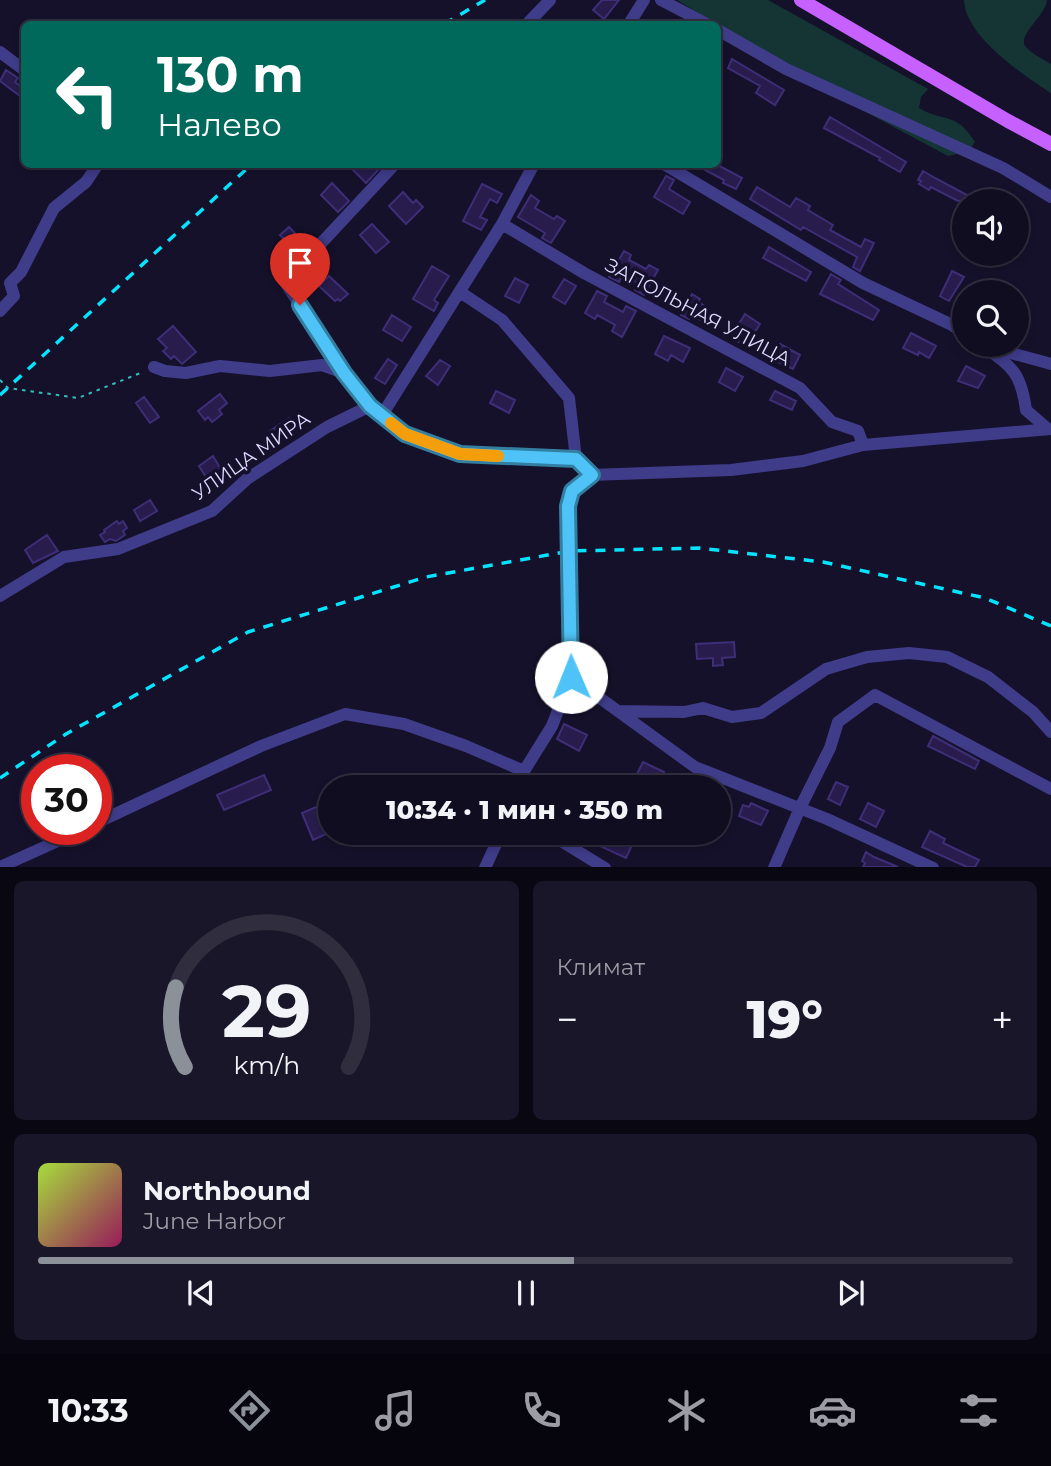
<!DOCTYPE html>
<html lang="ru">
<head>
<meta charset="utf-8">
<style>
  :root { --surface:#100d20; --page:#191629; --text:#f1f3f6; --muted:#9c9ca5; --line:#302d3e; --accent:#8c9099 }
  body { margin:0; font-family:Montserrat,sans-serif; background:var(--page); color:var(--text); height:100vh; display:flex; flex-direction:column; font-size:26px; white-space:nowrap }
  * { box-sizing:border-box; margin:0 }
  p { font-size:23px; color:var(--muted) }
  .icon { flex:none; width:38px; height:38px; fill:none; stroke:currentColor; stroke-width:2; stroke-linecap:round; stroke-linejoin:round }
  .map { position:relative; height:867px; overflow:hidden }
  .panel { display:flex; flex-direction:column; gap:14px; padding:14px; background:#090712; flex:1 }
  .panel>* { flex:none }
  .guide { position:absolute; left:21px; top:21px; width:700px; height:147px; border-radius:10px; box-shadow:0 4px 10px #0003,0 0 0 2px var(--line); background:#00695c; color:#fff; overflow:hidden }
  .controls { position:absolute; left:952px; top:189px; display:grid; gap:14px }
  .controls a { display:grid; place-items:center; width:77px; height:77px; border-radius:50%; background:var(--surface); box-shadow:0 4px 10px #0003,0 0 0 2px var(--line); font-size:35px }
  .speed { position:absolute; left:21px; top:754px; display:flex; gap:14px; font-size:35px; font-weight:700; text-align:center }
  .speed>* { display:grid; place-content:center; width:91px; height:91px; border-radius:50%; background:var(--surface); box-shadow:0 4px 10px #0003,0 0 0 2px var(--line); line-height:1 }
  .speed .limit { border:10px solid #d22; background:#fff; color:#111 }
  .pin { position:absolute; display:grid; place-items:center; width:60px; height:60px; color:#fff; margin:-72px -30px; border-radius:50% 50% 50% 0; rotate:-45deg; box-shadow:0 0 7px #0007 }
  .pin .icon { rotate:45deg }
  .me { position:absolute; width:77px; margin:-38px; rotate:359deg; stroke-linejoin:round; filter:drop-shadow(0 0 5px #0008) }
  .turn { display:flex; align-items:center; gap:24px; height:147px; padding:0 21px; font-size:32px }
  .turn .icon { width:91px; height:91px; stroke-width:2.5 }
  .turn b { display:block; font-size:49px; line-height:60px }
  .big { font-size:52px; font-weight:800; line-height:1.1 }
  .panel .widget { flex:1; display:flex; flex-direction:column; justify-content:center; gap:10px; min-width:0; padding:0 24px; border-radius:10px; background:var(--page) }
  .panel .dial { align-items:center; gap:0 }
  .dial svg { height:182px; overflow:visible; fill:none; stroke:var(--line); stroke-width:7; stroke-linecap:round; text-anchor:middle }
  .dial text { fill:var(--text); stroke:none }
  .song { display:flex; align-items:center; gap:21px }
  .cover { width:84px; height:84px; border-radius:10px; background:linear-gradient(135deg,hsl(80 70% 55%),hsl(330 70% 35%)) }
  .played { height:7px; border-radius:4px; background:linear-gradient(90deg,var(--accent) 55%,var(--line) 55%) }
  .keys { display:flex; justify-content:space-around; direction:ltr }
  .heat { display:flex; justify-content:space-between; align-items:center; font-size:38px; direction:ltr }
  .panel .tiles { flex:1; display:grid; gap:14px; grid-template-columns:1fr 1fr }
  .widget:last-child { grid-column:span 2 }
  .trip { position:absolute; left:318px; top:775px; width:413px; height:70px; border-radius:35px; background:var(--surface); box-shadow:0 4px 10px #0003,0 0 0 2px var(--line); font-weight:800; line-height:70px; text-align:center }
  .menu { display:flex; height:112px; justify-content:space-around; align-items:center; background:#06050d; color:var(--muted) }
  .menu .icon { width:49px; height:49px }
  .menu .active { color:var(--accent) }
  .menu b { font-size:32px; color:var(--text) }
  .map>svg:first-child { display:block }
</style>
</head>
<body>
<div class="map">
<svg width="1051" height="868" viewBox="0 0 1051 868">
  <rect width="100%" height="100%" fill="#15112b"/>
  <path fill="#143534" d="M677 0H768L928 89 921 97 919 108C944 123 956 111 975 142L969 151 948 156 834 95Z
    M964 0H1047C1046 16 1014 37 1027 48 1033 55 1043 59 1051 64V93C1023 75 965 36 964 0Z"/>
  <path fill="#271c4c" stroke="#3e2e78" stroke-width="2" d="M602 0H619L604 19 593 10Z
    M732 59 784 90 775 105 756 93 760 86 728 68Z
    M6 70 18 78 15 82 24 89V99L0 81Z
    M830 117 906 162 900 172 879 160 880 158 824 128Z
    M347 164H372L378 170 366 183Z
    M694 164H716L742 178 736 189 723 183 724 180Z
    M923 171 935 178 978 201H958L931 187 929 190 919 184 921 181 918 180Z
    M666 176 674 180 669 189 690 202 683 214 654 197Z
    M332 183 349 201 338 212 321 195Z
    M482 184 502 194 497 203 490 199 480 217 487 220 481 230 463 221Z
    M757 187 790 207 796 198 810 206 808 210 833 225 830 230 861 247 865 239 874 243 860 271 853 267 857 257 803 227 801 230 750 199Z
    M403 192 413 203 416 200 423 207 406 224 389 206Z
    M531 195 539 201 535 208 554 219 557 216 565 221 551 243 542 238 545 233 518 217Z
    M372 224 389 242 376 253 360 235Z
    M289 227 306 245 298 254 280 235Z
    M769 247 811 272 806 281 763 258Z
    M624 251 631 255 629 260 646 269 649 265 658 270 644 295 635 290 638 283 623 275 619 282 609 277Z
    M432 266 449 276 434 300 438 303 434 311 413 299Z
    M952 271 964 277 949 301 940 296Z
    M831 274 841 280 838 284 879 310 873 320 820 294Z
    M329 276 348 294 340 301 338 299 335 301 319 286Z
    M515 278 528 285 519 303 505 296Z
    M564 279 576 286 565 304 553 297Z
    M597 291 607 296 604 302 623 312 626 306 636 311 622 337 612 331 615 325 597 315 595 319 585 313Z
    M692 294 700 299 698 302 707 307 700 320 691 315 689 319 681 315Z
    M745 314 760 324 746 346 735 340 741 330 737 327Z
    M392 315 411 327 402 341 383 330Z
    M173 326 196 352 182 364 174 356 171 359 163 351 167 348 158 339Z
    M911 333 936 346 929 358 919 352 918 355 903 348Z
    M664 336 690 348 683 362 671 355 668 361 655 354Z
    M780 344 800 355 793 369 770 358 776 347 778 348Z
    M388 359 397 365 385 384 375 378Z
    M440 360 450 366 438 385 426 376Z
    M966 366 985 376 978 388 958 381Z
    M726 368 743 377 735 391 719 382Z
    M496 391 515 400 509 413 490 403Z
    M775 391 796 401 792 410 770 400Z
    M220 394 227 403 219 410 222 414 212 422 208 417 205 420 198 411Z
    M144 397 159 417 150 423 136 403Z
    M289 418 297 429 278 442 270 431Z
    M213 456 222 471 208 480 199 466Z
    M150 500 157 511 140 521 134 510Z
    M117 521 119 524 123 521 127 528 123 531 125 535 116 541 110 539 105 542 100 535 105 532 104 530Z
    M47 535 58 551 33 563 25 550Z
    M734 642 735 657 722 658 723 665 713 666V658L697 659 696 644Z
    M564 724 587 735 579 751 557 739Z
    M933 736 979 761 975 769 928 746Z
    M643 762 664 772 658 786 636 776Z
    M264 775 271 790 224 810 217 795Z
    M836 782 848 787 840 805 828 799Z
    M751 803 768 811 761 825 739 816 743 805 749 807Z
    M868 803 884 811 876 827 860 819Z
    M321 805 331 832 313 840 302 813Z
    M930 831 945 839 943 843 979 860 975 867H967L922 847Z
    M607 833 633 843 626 858 600 846Z
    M866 852 874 857 898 867H863L865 863 862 861Z"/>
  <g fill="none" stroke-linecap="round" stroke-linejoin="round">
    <path stroke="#30beb7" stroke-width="2" stroke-dasharray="3.5 5" stroke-linecap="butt" d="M0 380 8 388 78 398 143 372"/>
    <path stroke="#3f3c8a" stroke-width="12" d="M661 0 707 24
      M527 24 550 0
      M629 24 644 0
      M718 30 786 69 1003 168 1051 197
      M0 52 24 70
      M395 164 285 282 344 373 370 406 405 434 460 454 576 459 591 475
      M664 164 863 283 950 324 964 333
      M502 224 584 273 800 388 832 422 858 431 863 445
      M460 292 502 320 569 398 576 459
      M0 311 14 296 10 283 21 272 54 208 86 182 98 164
      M982 345C1012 367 1021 372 1026 410L1048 429
      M989 347 1051 364
      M154 367 165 371 186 373 220 366 270 371 322 365 344 373
      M382 415 502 224 534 164
      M0 596 64 557 118 549 212 511 247 479 327 427 370 406
      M571 677 695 767 827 819 933 868
      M618 711 684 712 703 708 732 717 761 713 826 669 867 657 909 653 947 657 988 677 1033 712 1051 732
      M519 788 524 771 552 726 571 677 568 506 572 491 591 475 731 470 803 461 863 445 1051 429
      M96 823 261 746 345 714 404 724 466 746 524 771
      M548 833 605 868
      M0 867 82 830
      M485 868 501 833
      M774 868 800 808 830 748 838 722 875 695 1051 789"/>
    <path stroke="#c661ff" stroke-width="14" d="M801 0 1008 121 1051 144"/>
    <path stroke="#06e3ff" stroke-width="3.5" stroke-dasharray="10 9" stroke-linecap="butt" d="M444 24 485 0
      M0 395 252 164
      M0 778 66 734 248 632 426 577 570 551 699 548 823 562 985 598 1051 626"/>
  </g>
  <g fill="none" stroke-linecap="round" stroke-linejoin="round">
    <g stroke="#337fa1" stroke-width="18">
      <path id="route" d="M300 305 344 373 370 406 405 434 460 454 576 459 592 475 572 491 568 506 571 677"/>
    </g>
    <use href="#route" stroke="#4fc3f7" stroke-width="12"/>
    <path stroke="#f59e0b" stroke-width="12" d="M391 423 405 434 460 454 498 456"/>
  </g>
  <g text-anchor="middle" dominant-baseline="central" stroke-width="7" stroke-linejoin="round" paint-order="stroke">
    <g font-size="19" fill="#dfdaff" stroke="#15112b">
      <text transform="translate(698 312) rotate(28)">ЗАПОЛЬНАЯ УЛИЦА</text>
      <text transform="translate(251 456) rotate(-35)">УЛИЦА МИРА</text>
    </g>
  </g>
</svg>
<div class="controls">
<a><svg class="icon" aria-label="sound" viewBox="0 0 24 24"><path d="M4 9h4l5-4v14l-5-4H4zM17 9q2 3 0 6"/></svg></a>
<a><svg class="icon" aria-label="search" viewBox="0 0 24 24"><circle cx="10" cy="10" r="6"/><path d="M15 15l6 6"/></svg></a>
</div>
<div class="speed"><div class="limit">30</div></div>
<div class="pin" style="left:300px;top:305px;background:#d93025"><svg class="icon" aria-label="arrive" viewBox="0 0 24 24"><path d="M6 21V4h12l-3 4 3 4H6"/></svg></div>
<svg class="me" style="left:571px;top:677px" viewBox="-20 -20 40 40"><circle r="19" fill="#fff"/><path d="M0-13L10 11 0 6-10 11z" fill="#4fc3f7"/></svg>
<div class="trip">10:34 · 1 мин · 350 m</div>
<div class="guide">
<div class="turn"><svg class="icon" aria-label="left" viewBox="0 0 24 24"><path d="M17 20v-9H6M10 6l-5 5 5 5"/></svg><div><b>130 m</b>Налево</div></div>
</div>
</div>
<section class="panel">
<div class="tiles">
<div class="widget dial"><svg viewBox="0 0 100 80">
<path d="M14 69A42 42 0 1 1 86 69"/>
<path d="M14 69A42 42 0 0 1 10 34" stroke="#8c9099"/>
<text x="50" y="56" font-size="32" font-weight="700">29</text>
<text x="50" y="72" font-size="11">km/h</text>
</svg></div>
<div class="widget"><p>Климат</p>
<div class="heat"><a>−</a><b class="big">19°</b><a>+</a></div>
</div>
<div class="widget">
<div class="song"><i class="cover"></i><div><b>Northbound</b><p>June Harbor</p></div></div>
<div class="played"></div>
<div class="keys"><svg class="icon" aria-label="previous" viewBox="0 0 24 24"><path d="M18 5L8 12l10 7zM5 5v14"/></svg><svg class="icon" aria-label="pause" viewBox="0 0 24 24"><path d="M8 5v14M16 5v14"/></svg><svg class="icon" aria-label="next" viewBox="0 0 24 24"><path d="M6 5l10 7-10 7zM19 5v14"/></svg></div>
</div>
</div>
</section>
<nav class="menu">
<b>10:33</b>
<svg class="icon active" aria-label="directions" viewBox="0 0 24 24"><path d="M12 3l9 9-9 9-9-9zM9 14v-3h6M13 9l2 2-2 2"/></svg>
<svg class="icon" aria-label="music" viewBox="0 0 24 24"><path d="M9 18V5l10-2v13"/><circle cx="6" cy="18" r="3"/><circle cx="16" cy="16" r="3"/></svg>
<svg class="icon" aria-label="phone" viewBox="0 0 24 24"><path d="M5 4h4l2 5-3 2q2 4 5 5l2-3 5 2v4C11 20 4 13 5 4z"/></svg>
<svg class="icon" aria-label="climate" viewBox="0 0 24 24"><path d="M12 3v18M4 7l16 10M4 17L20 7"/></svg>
<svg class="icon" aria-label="car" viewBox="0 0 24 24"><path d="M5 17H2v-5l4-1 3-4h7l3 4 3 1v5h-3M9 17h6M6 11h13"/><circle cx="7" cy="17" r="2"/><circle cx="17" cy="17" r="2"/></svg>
<svg class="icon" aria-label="filters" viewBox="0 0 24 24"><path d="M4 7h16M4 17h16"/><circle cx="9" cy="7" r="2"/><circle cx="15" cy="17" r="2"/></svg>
</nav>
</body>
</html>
